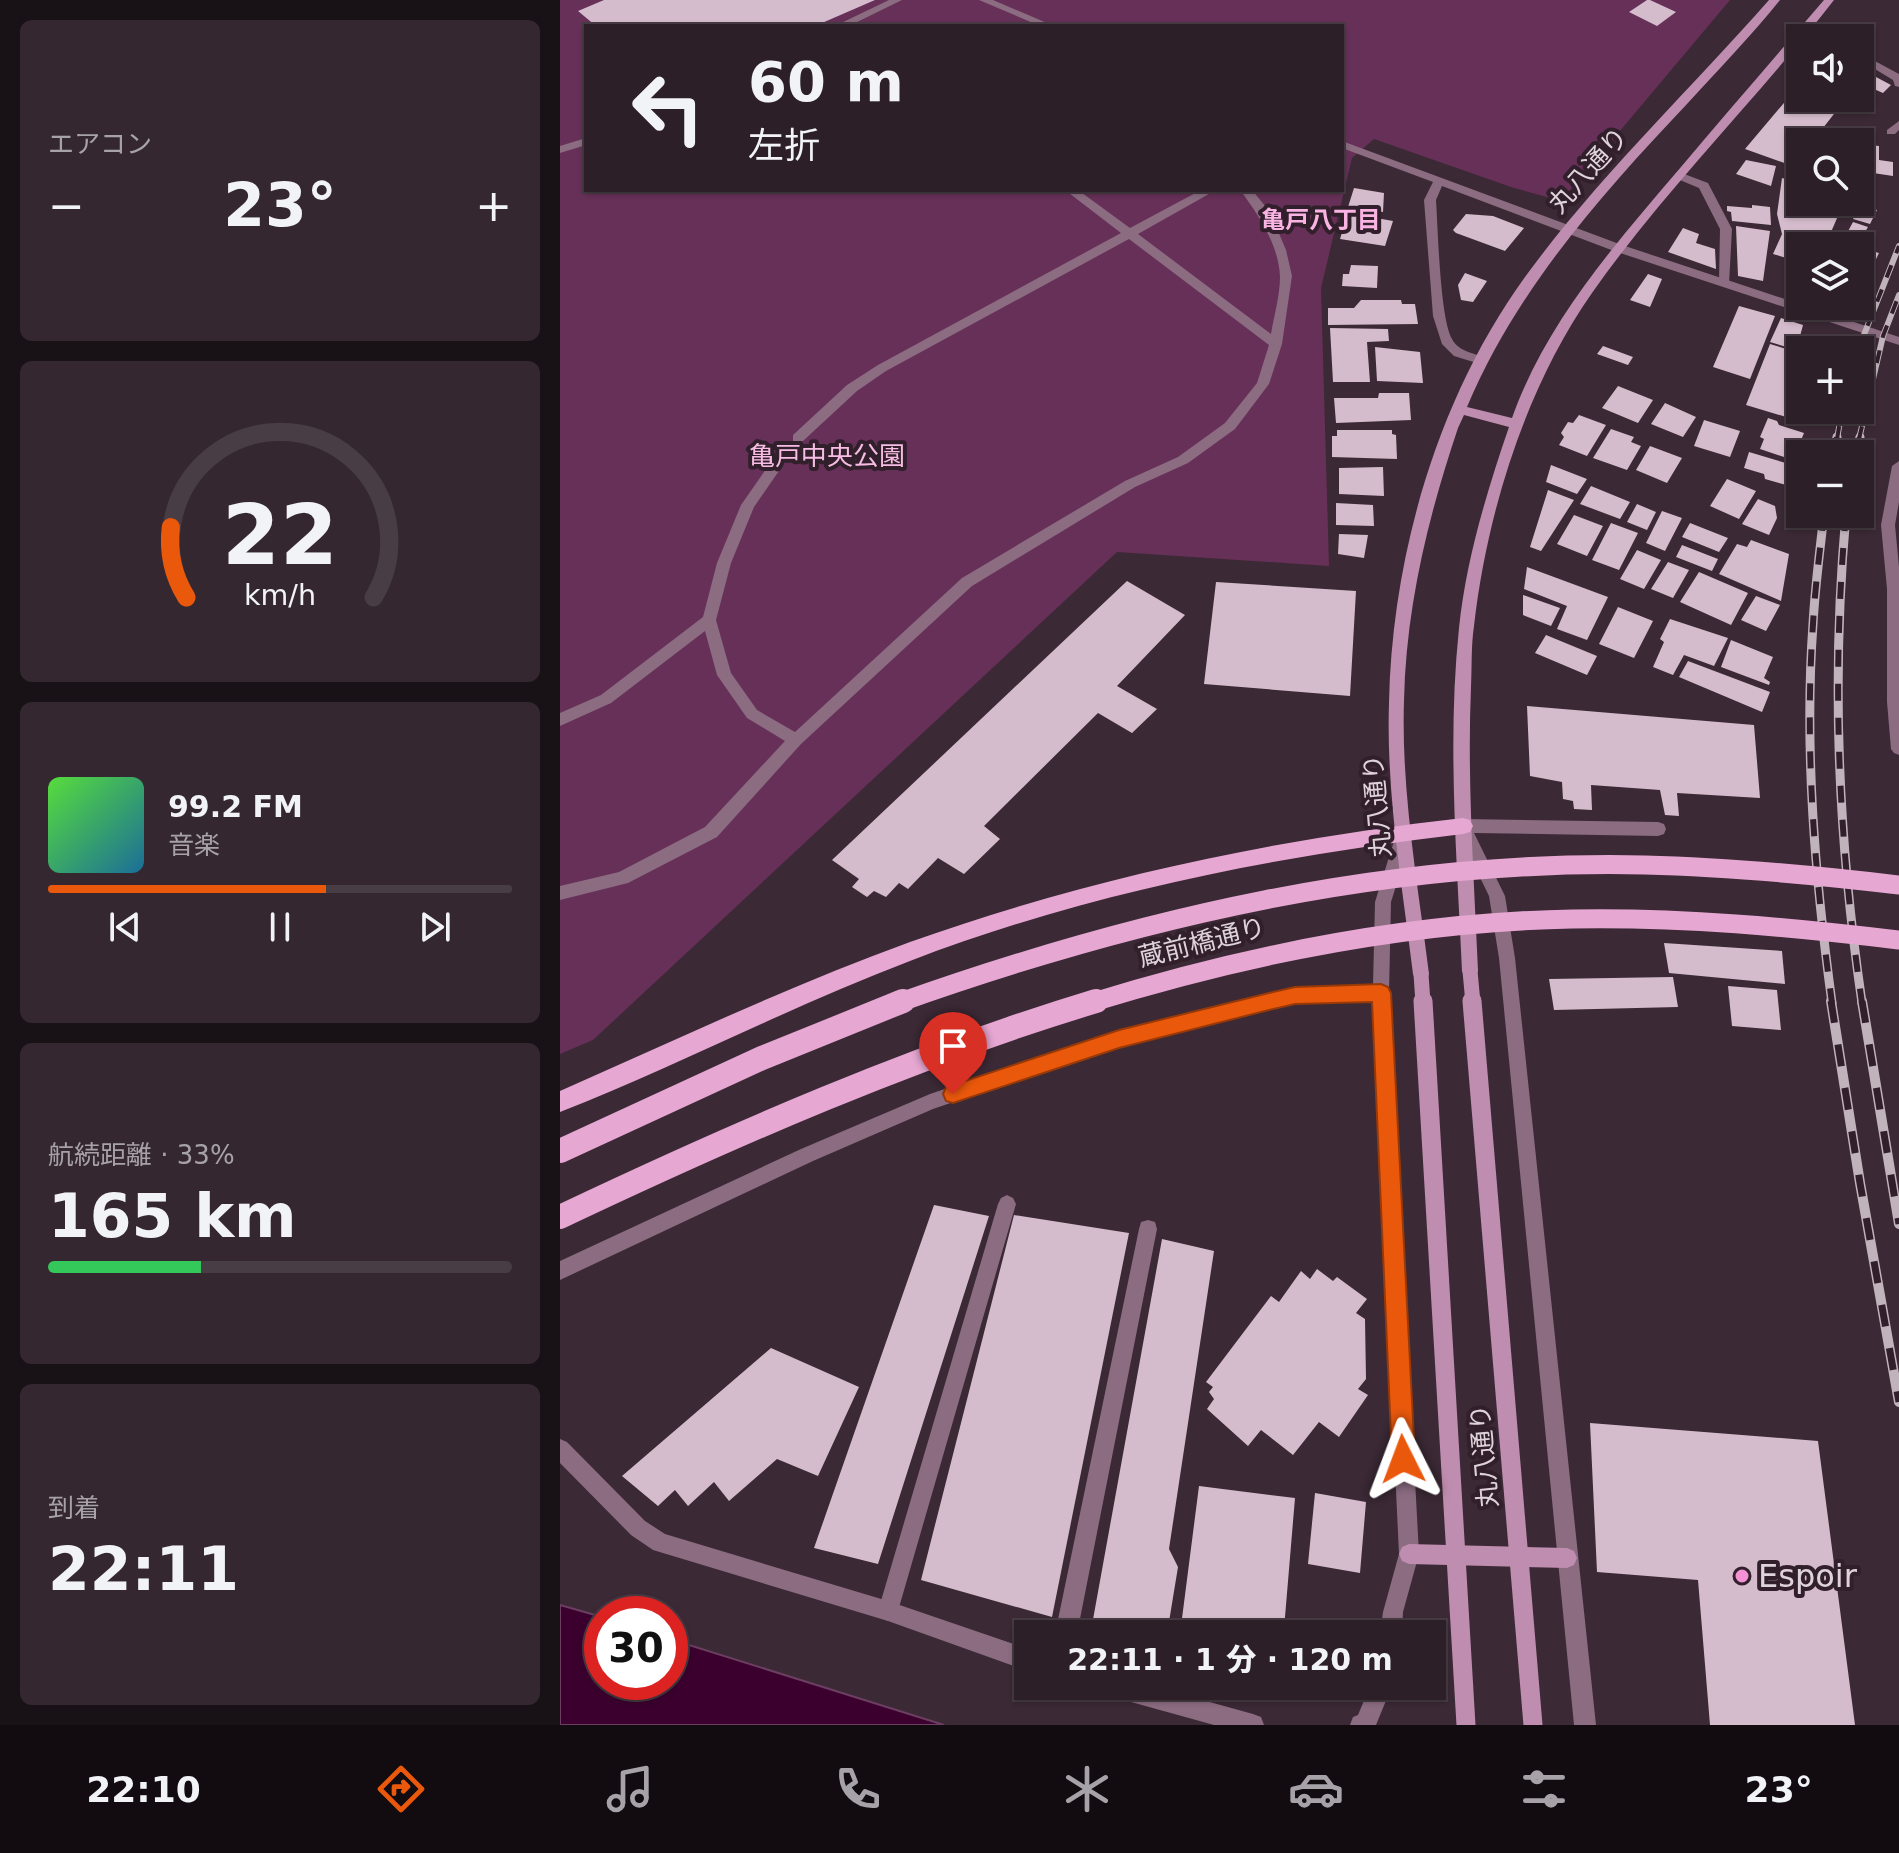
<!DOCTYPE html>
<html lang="ja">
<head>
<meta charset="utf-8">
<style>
  :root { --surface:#2c1f28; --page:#342730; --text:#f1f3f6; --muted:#a6a2a8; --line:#483d45; --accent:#ea580c }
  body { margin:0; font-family:"DejaVu Sans","Noto Sans JP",sans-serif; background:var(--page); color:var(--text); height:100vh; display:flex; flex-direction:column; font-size:30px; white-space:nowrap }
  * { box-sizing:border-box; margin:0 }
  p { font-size:26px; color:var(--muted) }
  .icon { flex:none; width:44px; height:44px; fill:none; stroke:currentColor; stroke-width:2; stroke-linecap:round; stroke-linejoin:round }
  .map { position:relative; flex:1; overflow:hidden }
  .side { display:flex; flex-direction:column; gap:20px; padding:20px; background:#181116; width:560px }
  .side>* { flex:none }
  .hud { position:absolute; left:24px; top:24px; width:760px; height:168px; border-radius:0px; box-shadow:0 2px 6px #0004,0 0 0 2px var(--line); background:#2c1f28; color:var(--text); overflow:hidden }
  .fabs { position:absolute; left:1226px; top:24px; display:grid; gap:16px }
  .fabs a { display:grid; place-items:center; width:88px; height:88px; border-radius:0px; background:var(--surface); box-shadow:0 2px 6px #0004,0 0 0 2px var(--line); font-size:40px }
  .speed { position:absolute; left:24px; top:1596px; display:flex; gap:16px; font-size:40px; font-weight:700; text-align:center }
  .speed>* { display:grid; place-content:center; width:104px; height:104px; border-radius:50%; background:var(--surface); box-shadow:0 2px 6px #0004,0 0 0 2px var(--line); line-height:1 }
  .speed .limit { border:12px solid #d22; background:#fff; color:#111 }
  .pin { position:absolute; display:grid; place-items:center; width:68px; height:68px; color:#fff; margin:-82px -34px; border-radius:50% 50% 50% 0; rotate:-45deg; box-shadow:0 0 8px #0007 }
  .pin .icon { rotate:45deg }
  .me { position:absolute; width:88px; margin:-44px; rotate:357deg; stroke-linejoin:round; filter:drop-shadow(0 0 6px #0008) }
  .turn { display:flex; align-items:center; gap:28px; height:168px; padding:0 32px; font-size:36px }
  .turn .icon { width:104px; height:104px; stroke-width:2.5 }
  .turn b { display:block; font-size:56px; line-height:68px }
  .big { font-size:60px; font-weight:800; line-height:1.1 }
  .side .tile { flex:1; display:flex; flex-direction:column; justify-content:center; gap:12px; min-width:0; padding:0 28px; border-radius:12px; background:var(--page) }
  .side .dial { align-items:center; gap:0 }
  .dial svg { height:208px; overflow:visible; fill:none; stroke:var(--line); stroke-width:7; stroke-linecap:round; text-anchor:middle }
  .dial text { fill:var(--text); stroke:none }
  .song { display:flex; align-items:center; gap:24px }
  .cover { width:96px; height:96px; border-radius:12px; background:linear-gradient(135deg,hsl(110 70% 55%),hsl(200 70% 35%)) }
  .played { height:8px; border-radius:4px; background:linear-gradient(90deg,var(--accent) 60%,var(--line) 60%) }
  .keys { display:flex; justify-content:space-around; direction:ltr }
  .heat { display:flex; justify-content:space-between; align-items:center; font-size:44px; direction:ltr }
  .charge { height:12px; border-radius:6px; background:linear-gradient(90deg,#34c759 33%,var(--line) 0) }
  .trip { position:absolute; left:454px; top:1620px; width:432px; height:80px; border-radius:0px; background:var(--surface); box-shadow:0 2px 6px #0004,0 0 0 2px var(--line); font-weight:800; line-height:80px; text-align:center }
  .dock { display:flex; height:128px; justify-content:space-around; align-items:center; background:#120c10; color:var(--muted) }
  .dock .icon { width:56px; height:56px }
  .dock .selected { color:var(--accent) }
  .dock b { font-size:36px; color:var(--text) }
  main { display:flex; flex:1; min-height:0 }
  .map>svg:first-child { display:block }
</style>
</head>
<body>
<main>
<section class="side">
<div class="tile"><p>エアコン</p>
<div class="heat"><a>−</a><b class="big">23°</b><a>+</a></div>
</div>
<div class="tile dial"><svg viewBox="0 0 100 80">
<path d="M14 69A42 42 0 1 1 86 69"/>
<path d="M14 69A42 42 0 0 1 8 42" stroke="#ea580c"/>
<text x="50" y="56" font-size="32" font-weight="700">22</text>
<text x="50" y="72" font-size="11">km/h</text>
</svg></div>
<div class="tile">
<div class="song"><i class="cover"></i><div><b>99.2 FM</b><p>音楽</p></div></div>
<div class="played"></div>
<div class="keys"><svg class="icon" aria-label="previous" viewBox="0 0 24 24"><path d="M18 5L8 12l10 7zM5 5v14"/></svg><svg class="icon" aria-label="pause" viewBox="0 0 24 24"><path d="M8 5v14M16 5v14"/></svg><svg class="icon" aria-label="next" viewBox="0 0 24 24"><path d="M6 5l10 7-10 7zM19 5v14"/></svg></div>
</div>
<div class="tile"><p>航続距離 · 33%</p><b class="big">165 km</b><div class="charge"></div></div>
<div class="tile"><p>到着</p><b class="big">22:11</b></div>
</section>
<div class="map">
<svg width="1339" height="1725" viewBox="0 0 1339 1725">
  <rect width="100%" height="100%" fill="#3b2935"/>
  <path fill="#673058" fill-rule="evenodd" d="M0 0H1170L1001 201 951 187 814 139 792 158 761 288 769 566 557 552 33 1040 0 1054ZM26 26H782V190H26Z"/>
  <path fill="#3b002e" stroke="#6c3f62" stroke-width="2" d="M0 1605 42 1617V1682H110V1639L384 1725H0Z"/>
  <path fill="#d5bccc" d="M44 0H315L255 26H241L236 22 226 26H36L18 11Z
    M1087 0H1090L1116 12 1097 26 1069 12Z
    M1316 77 1331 85 1323 93 1307 86Z
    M1234 91 1240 93V98H1257L1281 105 1252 142H1240V157L1233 166 1185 149Z
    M1300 144 1319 146V160L1333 162V176L1300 171Z
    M1186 160 1216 166 1211 186 1176 174Z
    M1222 178 1240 183V202H1284L1265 246H1240V262L1213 254 1222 234 1217 214Z
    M794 188 824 193 823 212 788 207Z
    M1192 205 1210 207 1211 225 1172 221 1171 212 1167 211V206L1192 208Z
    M1301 205 1317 210 1310 224 1293 219Z
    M788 213 833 221 825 246 780 239Z
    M906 214 933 216 964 228 945 251 896 233 893 230Z
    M1293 222 1308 227 1297 246H1280Z
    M1176 226 1210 231 1203 281 1178 276Z
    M1123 228 1139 234 1136 243 1155 249 1156 269 1108 252Z
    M1301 248 1319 253 1306 280 1300 279Z
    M1234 262 1240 264V281L1228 278Z
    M791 265 818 266 817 288 782 286 783 274H789Z
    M905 273 927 281 913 302 901 300 898 285Z
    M1088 274 1102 279 1090 307 1070 300Z
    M801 300H841L842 304H855L858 324 768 325V308H794Z
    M1179 306 1215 316 1190 379 1153 367Z
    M1221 318 1243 325 1239 340 1270 350 1240 351 1210 342Z
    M770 328 828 329 829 341 807 342 810 382H773Z
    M1210 344 1240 353V410H1251L1246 423 1186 405Z
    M1043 346 1073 357 1068 365 1037 354Z
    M815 347 860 352 863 383 817 381Z
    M1058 386 1093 400 1078 423 1042 408Z
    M819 393H849L851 420 776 423 774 398H818Z
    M1105 403 1136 417 1123 437 1091 424Z
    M1019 415 1046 425 1027 456 999 445 1004 437 1001 433 1008 422 1013 423Z
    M1208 418 1217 421 1219 425 1244 433 1233 460 1200 449 1204 439 1200 437Z
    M1144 420 1180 431 1170 457 1134 446Z
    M1051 429 1074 437 1071 442 1081 446 1067 470 1033 458Z
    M777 430H832V434L836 435 837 459 772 457V436H777Z
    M1090 446 1122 458 1107 483 1076 470Z
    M1189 452 1236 466 1230 486 1205 479 1204 474 1184 468Z
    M991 465 1027 479 1017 494 986 482Z
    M823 467 824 496 779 494V468Z
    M1167 479 1196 491 1179 519 1150 506Z
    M1031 486 1070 502 1060 519 1020 504Z
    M988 490 1014 500 981 551 970 547Z
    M1198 499 1215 506 1217 518 1209 535 1182 524Z
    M776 503 813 505 814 526 776 525Z
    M1077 504 1096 512 1087 530 1067 522Z
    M1102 511 1122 518 1105 551 1086 543Z
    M1014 515 1043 526 1027 556 997 544Z
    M1051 523 1078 533 1059 570 1032 560Z
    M1130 523 1168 538 1159 552 1122 537Z
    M779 534 808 535 804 558 778 554Z
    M1191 540 1229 554 1221 601 1159 574 1177 544 1187 547Z
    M1122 545 1158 559 1152 571 1116 557Z
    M1077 550 1101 560 1084 589 1060 579Z
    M1108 562 1129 570 1113 598 1091 589Z
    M967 567 1048 597 1027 640 997 629 1007 606 964 589Z
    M1139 572 1188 593 1171 625 1120 602Z
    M567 581 625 615 557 686 597 709 572 733 538 713 424 826 440 839 404 874 378 858 348 889 339 883 326 897 314 891 307 897 292 887 299 879 272 860Z
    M656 582 796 591 790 696 644 684Z
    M963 595 1000 608 991 626 963 615Z
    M1196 596 1220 605 1206 631 1181 620Z
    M1058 607 1093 621 1074 658 1039 644Z
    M1110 619 1168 638 1154 666 1124 655 1113 675 1093 667 1104 642 1100 639Z
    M986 635 1037 656 1027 675 975 653Z
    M1171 640 1213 657 1204 678 1210 682 1209 685 1161 667Z
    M1128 661 1210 692 1202 712 1119 677Z
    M967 706 1194 725 1200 798 1117 793 1119 816 1105 815 1100 790 1031 785 1032 810 1014 809 1013 801 1003 799 1002 782 970 776Z
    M1104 943 1222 951 1225 984 1109 973Z
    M1113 977 1118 1007 994 1010 989 979Z
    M1168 986 1217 990 1221 1030 1172 1026Z
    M374 1205 429 1216 318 1564 254 1548Z
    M454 1215 569 1233 492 1617 361 1580Z
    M602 1239 654 1251 609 1549 618 1567 607 1634H537L532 1625Z
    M757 1269 773 1281 777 1277 807 1299 796 1313 805 1319 806 1379 798 1389 808 1395 779 1437 759 1422 733 1455 701 1430 688 1446 647 1409 654 1399 649 1392 653 1387 646 1382 711 1296 719 1302 741 1271 750 1279Z
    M211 1348 299 1387 258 1476 217 1459 169 1501 154 1482 128 1506 115 1490 98 1506 62 1476Z
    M1030 1423 1258 1441 1295 1725H1150L1138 1580 1037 1572Z
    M639 1486 735 1498 724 1629 719 1634H620Z
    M755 1493 806 1502 800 1573 748 1564Z"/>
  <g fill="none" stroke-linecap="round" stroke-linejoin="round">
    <path fill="#8b6c81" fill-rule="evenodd" d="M329 0H342L289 26H275Z
      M26 138V145L0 153V146Z
      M1119 172 1148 183 1172 229 1169 284H1161L1159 281 1160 229 1139 188 1115 178V174Z
      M505 190H518L570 228 641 190H656L578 234 711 334C714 316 720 295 720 277 719 245 698 214 680 190H692L710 212 726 250 732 276 722 344 709 384 675 429 628 463 575 487 412 586 241 744 157 837 68 883 0 900V886L59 872 145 827 225 741 187 718 157 675 145 631 51 703 0 726V713L41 695 143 617 157 563 181 505 220 449 225 447 232 452 194 507 171 563 156 620 171 673 197 710 235 732 402 578 565 481 618 457 665 423 697 383 709 345 569 239 326 371 297 391 243 441H233V435L287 385 318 365 561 233Z
      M447 1195 453 1198 456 1204 338 1611 335 1618 328 1621 321 1618 318 1611 438 1204 441 1198Z
      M588 1220 595 1222 597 1229 517 1634H495L579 1229 581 1222Z"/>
    <path fill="#8b6c81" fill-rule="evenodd" d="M419 0H433L494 26H480Z
      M1244 26 1270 36 1271 38H1257L1240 31 1239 29Z
      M1300 53 1339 74V87L1335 86 1333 80 1300 60Z
      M1339 121V130L1335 134H1327V130Z
      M782 141 1062 245 1339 337V345L1054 251 882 186 876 200C878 229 880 318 892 339 898 351 913 353 924 357L926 360 920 364 894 356 882 344 873 316 864 200 873 182 782 148Z
      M1339 461V502L1335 525 1339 567V755L1334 753 1331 749 1327 702V589L1321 525 1332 466Z
      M903 819 1098 822 1104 824 1106 829 1104 834 1098 836 914 833 945 896 955 958 1036 1725H1014L939 958 929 896 895 826 897 821Z
      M843 831 849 833 851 838 831 902 829 993 859 1554 843 1612 842 1634H820L823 1612 839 1554 813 1001 735 1003 559 1047 463 1078 373 1109 253 1161 0 1280V1261L241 1149 370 1094 463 1062 559 1031 735 987 813 985 815 902 835 838 837 833Z
      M0 1439 7 1442 85 1521 105 1534 328 1601 468 1649V1671L328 1621 93 1550 71 1535 0 1463Z
      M542 1686H592L693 1714 701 1717 704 1725H654L553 1697 545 1694Z
      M810 1686H832L816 1725H790L793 1717 798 1715Z"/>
    <path fill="#bf8daf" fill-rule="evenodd" d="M1209 0H1220C1191 36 1158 70 1127 104 1040 196 957 289 907 407L952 418C986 322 1056 243 1121 167 1168 111 1216 56 1264 0H1274C1198 98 1105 189 1032 293 966 387 927 512 914 626 911 646 912 667 911 687 907 781 914 876 918 971L916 976 910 979 904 976 902 971C897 857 887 742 899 628 906 560 927 491 949 427L904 415 898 428C868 517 846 607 844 701 841 792 858 884 869 974L867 979 861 982 855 979 853 974C842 884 826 793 829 703 832 555 878 397 965 277 1038 177 1128 92 1209 0Z
      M849 1544 1007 1548 1014 1551 1017 1558 1014 1565 1007 1568 849 1564 842 1561 839 1554 842 1547Z"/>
    <path fill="#e6a7d2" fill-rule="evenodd" d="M903 818 910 820 913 826 910 832 903 834C715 856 527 893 350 961 231 1006 118 1066 0 1112V1091C116 1040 231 985 350 942 530 878 714 839 903 818Z"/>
    <g stroke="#c0b3bc" stroke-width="6">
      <path id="rail-far2" d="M1298 350 1339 246
        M1277 439 1282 410
        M1299 439 1323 336 1339 295"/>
    </g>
    <g stroke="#c0b3bc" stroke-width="9">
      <path id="rail-far1" d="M1274 454 1277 437
        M1296 454 1300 437
        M1264 514C1260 550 1255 587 1253 624 1244 749 1255 878 1272 1003
        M1286 514C1271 680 1278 838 1302 1003"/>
    </g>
    <g stroke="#c0b3bc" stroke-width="10">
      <path id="rail" d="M1271 1001 1300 1183 1339 1402
        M1302 1001 1339 1224"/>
    </g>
    <use href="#rail-far2" stroke="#311f2b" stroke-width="4" stroke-dasharray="13" stroke-linecap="butt"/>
    <use href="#rail-far1" stroke="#311f2b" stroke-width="6" stroke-dasharray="17" stroke-linecap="butt"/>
    <use href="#rail" stroke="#311f2b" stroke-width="7" stroke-dasharray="22" stroke-linecap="butt"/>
    <path stroke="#bf8daf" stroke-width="15" d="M910 971 913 1003
      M861 974 863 1003"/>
    <path stroke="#bf8daf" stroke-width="19" d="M863 1001 906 1725
      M912 1001 973 1725"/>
    <path stroke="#e6a7d2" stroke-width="19" d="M338 1003C577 918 829 859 1085 865 1170 867 1254 875 1339 885
      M530 1003C685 955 849 922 1012 919 1122 917 1230 927 1339 940"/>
    <path stroke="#e6a7d2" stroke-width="24" d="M0 1151 202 1058 343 1001
      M0 1217C175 1134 351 1057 536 1001"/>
  </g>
  <path fill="#ea580c" stroke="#983908" stroke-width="2" d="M821 984 828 987 831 993 855 1459 851 1467 843 1471 835 1467 832 1459 812 1002 735 1004 709 1010 559 1048 393 1103 386 1101 383 1094 386 1087 393 1085 559 1030 709 993 735 987Z"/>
  <circle fill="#f391d6" stroke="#311f2b" stroke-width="3" cx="1182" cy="1576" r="8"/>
  <g text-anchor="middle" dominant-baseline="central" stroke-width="8" stroke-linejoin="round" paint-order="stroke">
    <g font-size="24" font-weight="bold" fill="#f9b4e3" stroke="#311f2b">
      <text x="761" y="220">亀戸八丁目</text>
    </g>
    <g font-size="26" fill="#dfd3db" stroke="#311f2b">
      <text transform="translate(1028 170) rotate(-48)">丸八通り</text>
      <text transform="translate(817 806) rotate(-95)">丸八通り</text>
      <text transform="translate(642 942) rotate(-14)">蔵前橋通り</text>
      <text transform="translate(924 1456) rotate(-95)">丸八通り</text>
    </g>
    <g font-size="26" fill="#f6bce3" stroke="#311f2b">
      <text x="267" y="456">亀戸中央公園</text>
    </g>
    <g font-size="32" fill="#dfd3db" stroke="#311f2b" text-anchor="start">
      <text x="1198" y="1576">Espoir</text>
    </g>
  </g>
</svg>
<div class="fabs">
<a><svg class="icon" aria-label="sound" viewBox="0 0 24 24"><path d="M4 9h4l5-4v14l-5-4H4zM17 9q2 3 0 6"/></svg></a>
<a><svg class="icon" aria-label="search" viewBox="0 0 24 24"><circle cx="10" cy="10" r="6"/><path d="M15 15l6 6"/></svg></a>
<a><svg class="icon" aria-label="layers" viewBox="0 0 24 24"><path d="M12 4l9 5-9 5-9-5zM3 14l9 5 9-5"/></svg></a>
<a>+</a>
<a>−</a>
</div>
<div class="speed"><div class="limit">30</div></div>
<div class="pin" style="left:393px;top:1094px;background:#d93025"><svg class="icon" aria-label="arrive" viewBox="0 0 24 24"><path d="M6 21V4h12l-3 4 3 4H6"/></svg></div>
<svg class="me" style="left:843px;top:1459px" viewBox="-20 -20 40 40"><path d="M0-17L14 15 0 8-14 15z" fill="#ea580c" stroke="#fff" stroke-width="4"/></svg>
<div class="trip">22:11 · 1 分 · 120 m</div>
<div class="hud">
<div class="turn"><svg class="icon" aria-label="left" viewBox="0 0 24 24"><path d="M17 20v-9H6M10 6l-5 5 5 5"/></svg><div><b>60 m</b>左折</div></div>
</div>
</div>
</main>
<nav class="dock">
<b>22:10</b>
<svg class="icon selected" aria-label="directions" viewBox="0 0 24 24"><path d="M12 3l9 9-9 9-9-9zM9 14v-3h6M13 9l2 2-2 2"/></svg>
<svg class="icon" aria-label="music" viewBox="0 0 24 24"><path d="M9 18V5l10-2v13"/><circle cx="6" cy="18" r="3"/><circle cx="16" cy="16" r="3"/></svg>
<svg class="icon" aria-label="phone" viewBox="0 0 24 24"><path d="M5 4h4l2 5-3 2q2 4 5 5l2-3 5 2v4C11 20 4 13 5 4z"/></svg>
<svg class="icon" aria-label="climate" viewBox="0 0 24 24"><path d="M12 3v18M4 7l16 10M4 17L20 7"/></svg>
<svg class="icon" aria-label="car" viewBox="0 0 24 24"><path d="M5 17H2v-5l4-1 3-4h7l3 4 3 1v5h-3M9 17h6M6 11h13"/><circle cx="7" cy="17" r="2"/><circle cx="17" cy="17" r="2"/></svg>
<svg class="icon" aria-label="filters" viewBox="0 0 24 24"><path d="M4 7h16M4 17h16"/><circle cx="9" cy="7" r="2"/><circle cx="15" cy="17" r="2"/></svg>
<b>23°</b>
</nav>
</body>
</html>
